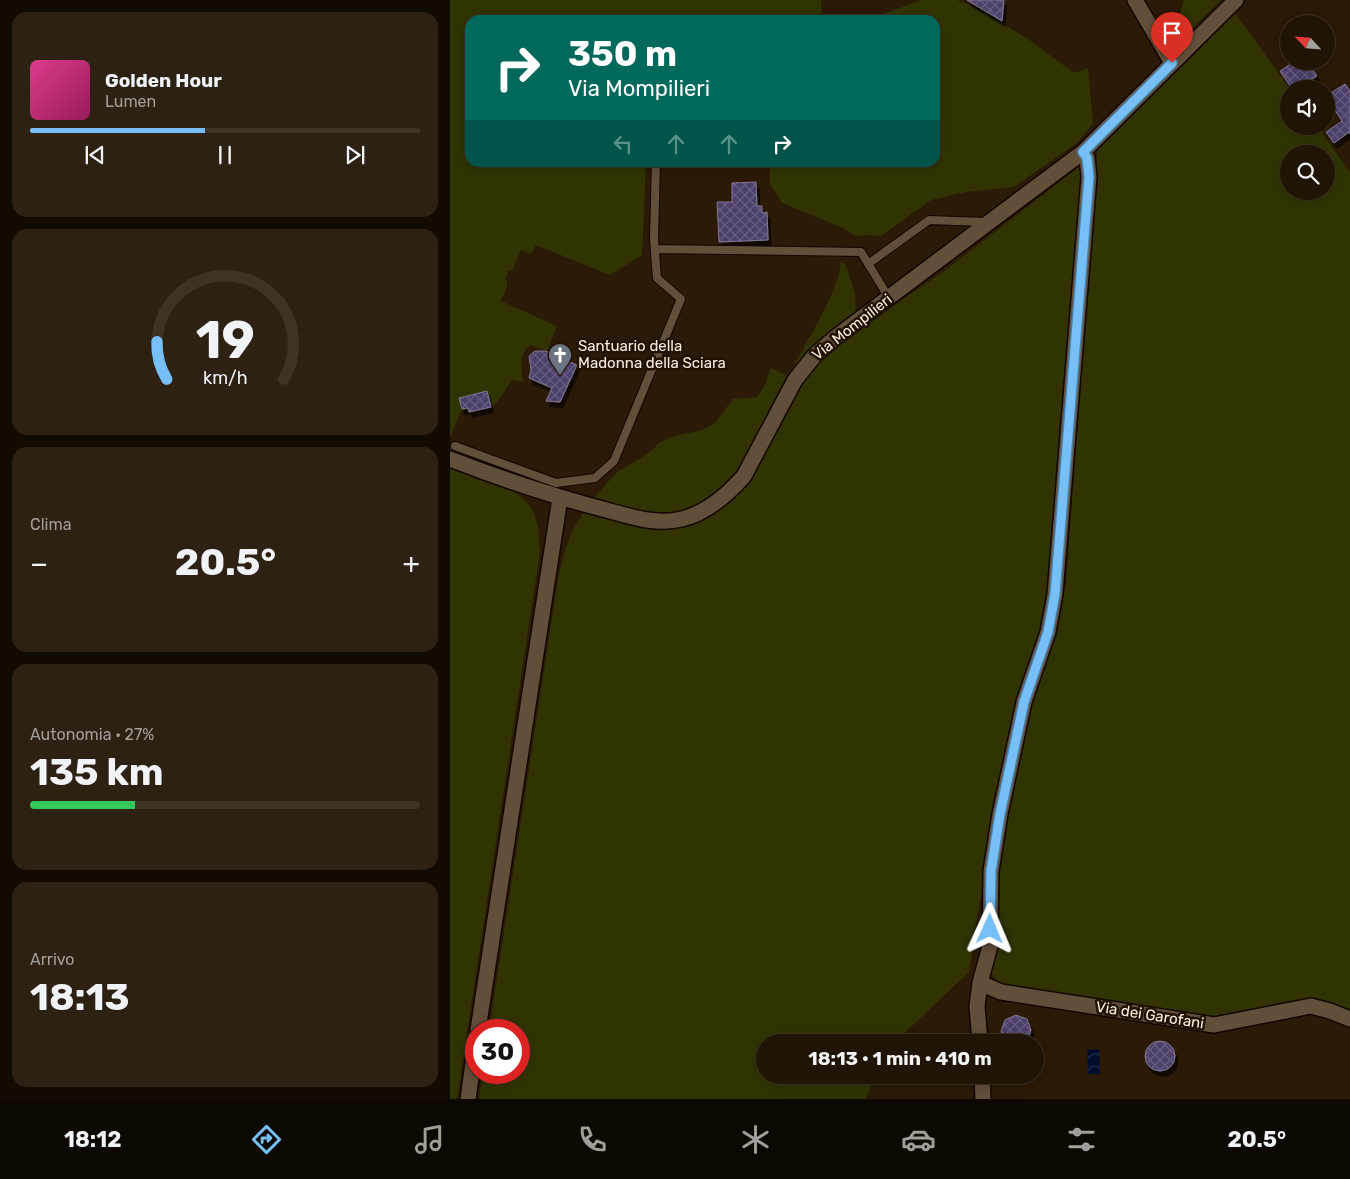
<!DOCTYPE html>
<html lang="it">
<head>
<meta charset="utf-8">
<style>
  :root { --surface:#201404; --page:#2d2113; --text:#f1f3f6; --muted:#a29e9a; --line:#3d3326; --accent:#76c0f7 }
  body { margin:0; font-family:Rubik,sans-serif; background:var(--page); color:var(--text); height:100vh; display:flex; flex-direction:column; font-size:19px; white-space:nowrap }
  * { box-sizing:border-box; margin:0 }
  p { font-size:16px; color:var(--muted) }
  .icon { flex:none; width:28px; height:28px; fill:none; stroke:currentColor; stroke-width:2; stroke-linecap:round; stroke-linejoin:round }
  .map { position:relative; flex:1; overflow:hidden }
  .side { display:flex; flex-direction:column; gap:12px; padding:12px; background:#120b02; width:450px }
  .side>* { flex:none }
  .hud { position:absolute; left:15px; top:15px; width:475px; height:152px; border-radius:15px; box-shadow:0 2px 12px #0003,0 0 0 1px var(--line); background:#00695c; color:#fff; overflow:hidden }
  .needle { width:32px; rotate:296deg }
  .fabs { position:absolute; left:830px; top:15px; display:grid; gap:10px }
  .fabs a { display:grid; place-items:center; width:55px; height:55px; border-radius:50%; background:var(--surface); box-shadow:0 2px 12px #0003,0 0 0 1px var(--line); font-size:25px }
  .speed { position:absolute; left:15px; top:1019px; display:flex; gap:10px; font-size:25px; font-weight:700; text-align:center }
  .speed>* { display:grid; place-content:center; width:65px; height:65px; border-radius:50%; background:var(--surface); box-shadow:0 2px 12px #0003,0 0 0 1px var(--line); line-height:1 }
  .speed .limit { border:8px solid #d22; background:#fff; color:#111 }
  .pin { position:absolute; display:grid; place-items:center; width:42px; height:42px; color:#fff; margin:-51px -21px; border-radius:50% 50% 50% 0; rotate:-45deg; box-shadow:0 0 5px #0007 }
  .pin .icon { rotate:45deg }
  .me { position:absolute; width:55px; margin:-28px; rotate:1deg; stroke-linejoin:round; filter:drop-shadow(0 0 4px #0008) }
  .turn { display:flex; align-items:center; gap:18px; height:105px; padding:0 20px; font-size:22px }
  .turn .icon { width:65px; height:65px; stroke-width:2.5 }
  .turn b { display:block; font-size:35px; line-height:42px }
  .lanes { display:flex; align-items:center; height:48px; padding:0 20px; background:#0003; justify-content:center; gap:25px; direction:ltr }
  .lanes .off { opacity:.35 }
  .big { font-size:38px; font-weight:700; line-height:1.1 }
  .side .widget { flex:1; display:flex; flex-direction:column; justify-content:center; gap:8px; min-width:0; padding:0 18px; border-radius:15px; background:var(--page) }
  .side .dial { align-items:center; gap:0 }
  .dial svg { height:130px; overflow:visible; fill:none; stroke:var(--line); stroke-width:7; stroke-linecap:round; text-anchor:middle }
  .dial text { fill:var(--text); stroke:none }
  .song { display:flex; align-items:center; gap:15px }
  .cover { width:60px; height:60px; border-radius:8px; background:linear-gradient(135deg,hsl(330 70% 55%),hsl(330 70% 35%)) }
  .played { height:5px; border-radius:2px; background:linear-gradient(90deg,var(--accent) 45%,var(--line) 45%) }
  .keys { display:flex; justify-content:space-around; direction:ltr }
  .heat { display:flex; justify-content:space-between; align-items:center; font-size:28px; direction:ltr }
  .charge { height:8px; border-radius:4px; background:linear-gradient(90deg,#34c759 27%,var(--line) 0) }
  .trip { position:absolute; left:306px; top:1034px; width:288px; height:50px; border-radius:25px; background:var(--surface); box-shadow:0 2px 12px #0003,0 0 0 1px var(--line); font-weight:700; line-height:50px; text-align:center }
  .tab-bar { display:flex; height:80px; justify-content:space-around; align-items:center; background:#0d0802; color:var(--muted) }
  .tab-bar .icon { width:35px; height:35px }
  .tab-bar .selected { color:var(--accent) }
  .tab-bar b { font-size:22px; color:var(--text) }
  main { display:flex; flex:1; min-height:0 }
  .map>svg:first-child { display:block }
</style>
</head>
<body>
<main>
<section class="side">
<div class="widget">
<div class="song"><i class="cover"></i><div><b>Golden Hour</b><p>Lumen</p></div></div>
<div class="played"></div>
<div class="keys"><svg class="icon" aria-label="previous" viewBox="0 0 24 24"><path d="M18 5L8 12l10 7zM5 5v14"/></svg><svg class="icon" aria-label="pause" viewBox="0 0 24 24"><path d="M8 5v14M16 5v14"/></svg><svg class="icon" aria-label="next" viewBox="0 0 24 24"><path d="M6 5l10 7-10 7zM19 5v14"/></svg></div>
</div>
<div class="widget dial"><svg viewBox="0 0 100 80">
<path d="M14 69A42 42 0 1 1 86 69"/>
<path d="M14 69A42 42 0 0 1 8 46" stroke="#76c0f7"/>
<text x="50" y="56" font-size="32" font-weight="700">19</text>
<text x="50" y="72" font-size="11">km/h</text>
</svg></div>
<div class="widget"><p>Clima</p>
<div class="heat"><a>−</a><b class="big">20.5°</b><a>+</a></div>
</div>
<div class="widget"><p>Autonomia · 27%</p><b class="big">135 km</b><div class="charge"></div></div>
<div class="widget"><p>Arrivo</p><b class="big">18:13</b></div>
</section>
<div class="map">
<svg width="900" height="1099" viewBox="0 0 900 1099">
  <defs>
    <pattern id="water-waves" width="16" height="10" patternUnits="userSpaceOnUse" patternTransform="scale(1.25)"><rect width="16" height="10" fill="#000d2e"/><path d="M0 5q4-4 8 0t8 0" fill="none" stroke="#26314c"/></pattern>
    <pattern id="building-cross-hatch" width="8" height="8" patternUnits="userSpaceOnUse" patternTransform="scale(1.25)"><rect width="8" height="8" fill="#4d3f6a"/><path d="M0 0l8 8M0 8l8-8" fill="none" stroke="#685b7f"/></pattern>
    <filter id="shadow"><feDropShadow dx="3" dy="5.5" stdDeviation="0" flood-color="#0009"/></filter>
  </defs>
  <rect width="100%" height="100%" fill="#2b1a05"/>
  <path fill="#313402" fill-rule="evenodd" d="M0 0H371L372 20H20V162L196 163 192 255 160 275 86 245 81 254 71 250 62 271 59 270 55 279 57 281V287L51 301 107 326 97 351 80 345C68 355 72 368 73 382L62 380 48 401 41 407 37 391 9 398 12 409 0 437Z
    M471 0H507L522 6 578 39 624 73 638 68 643 123 628 142 564 187 516 192 481 200 431 236 419 235 405 236 393 228 332 203 320 184V163L485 162V20H417Z
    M734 0H771L733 37 723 38Z
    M783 10 840 89 839 126H867L900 172V1012L879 1002H860L764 1018 557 988 548 982 542 974 548 875 577 715 604 636 616 584 648 144ZM839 154H876V191H839Z
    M629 167 633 178 598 596 591 637 534 874 519 972 445 1042H315V1075H425L416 1099H29L33 1073 69 1072V1030H39L108 579C113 555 119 532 134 512L138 511 238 525 256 518 272 508 298 482 355 376 375 355 393 340 493 272Z
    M391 262 395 264 405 293 406 312 343 367C358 340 388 292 391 262Z
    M321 368 337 376 289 468C280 481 269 492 256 501 217 526 184 511 143 499L166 473 200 452 209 443 221 437 252 430 265 423 283 399 307 397 315 385Z
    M0 467C25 475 69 485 82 510 89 522 89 539 90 552L7 1099H0Z"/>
  <path fill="url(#water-waves)" d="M649 1049 650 1074H638L637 1050Z"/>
  <path fill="url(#building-cross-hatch)" stroke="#7e7792" filter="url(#shadow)" d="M517 0H554L552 21Z
    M857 61 867 76 847 89H842L830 71 842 63 846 68Z
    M895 84 900 91V134L899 132 884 143 876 132 892 121 876 96Z
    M306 182 307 206H312V213L317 212 318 240 269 242 267 202H282V183Z
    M85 351H96L127 365 110 402 96 401 102 388 79 378 81 370 79 356Z
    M37 391 41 407 19 412 18 408 12 409 9 398Z
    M566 1015 577 1019 581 1030 577 1042H556L551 1031 555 1020Z
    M695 1056a15 15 0 1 1 30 0a15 15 0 1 1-30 0Z"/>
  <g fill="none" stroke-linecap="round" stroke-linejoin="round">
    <g stroke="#130500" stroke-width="10">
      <path id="service" d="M205 249 411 252 439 298
        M418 264 479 220 535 222
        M5 446 106 483 145 478 164 461 231 299 207 278 204 239 206 162"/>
    </g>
    <g stroke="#130500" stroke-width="18">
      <path id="minor" d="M685 0 722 63
        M530 983 551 992 764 1025 861 1006 880 1011 900 1019
        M530 1042 527 1006 530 983 540 946 541 871 550 814 574 702 598 632 605 594 639 177 637 158 633 152
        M532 1075 533 1099"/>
    </g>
    <g stroke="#130500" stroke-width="18">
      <path id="tertiary" d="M0 459C49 478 99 495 149 508 176 515 204 526 232 519 257 513 278 494 294 476L345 380 365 355 386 337 633 152 786 0
        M28 1030 110 498
        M18 1099 26 1041"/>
    </g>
    <use href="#service" stroke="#624f39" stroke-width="8"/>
    <use href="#minor" stroke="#624f39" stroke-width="15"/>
    <use href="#tertiary" stroke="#624f39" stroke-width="15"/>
  </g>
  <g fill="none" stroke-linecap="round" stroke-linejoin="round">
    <g stroke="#4d7da1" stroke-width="12">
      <path id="route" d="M540 929 541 871 550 814 574 702 598 632 605 594 639 177 637 158 633 152 722 63"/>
    </g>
    <use href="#route" stroke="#76c0f7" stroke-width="9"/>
  </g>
  <defs>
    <g id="church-pin" transform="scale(1.25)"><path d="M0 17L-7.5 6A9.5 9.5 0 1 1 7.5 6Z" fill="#6b7280" stroke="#211100"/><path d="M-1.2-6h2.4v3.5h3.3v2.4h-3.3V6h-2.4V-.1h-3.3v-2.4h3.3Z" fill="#fff"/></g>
  </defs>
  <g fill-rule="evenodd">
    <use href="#church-pin" x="110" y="355"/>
  </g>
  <g text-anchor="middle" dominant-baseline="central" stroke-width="5" stroke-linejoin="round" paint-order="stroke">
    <g font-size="15" fill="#faeee1" stroke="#211100">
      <text transform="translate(402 327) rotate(-38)">Via Mompilieri</text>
      <text transform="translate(700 1015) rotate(9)">Via dei Garofani</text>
    </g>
    <g font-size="15" fill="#faeee1" stroke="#211100" text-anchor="start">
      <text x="128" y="346">Santuario della<tspan x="128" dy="17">Madonna della Sciara</tspan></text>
    </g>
  </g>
</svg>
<div class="fabs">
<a><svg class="needle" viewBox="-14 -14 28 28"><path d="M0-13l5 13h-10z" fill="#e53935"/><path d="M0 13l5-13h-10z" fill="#a29e9a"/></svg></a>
<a><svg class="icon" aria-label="sound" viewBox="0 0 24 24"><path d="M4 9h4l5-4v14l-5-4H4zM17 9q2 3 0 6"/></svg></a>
<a><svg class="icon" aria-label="search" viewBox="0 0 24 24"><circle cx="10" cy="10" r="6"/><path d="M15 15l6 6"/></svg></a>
</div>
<div class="speed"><div class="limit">30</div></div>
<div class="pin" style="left:722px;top:63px;background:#d93025"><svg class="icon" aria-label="arrive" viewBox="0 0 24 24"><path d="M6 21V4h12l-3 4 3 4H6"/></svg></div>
<svg class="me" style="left:540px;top:929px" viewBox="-20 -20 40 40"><path d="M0-17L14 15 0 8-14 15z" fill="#76c0f7" stroke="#fff" stroke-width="4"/></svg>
<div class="trip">18:13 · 1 min · 410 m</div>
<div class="hud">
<div class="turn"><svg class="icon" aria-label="right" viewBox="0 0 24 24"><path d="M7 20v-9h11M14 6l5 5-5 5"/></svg><div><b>350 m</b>Via Mompilieri</div></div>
<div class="lanes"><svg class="icon off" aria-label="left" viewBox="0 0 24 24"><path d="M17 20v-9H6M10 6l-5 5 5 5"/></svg><svg class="icon off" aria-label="ahead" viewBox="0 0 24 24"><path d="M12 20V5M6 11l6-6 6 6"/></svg><svg class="icon off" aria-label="ahead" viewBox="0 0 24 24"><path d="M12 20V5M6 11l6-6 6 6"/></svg><svg class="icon" aria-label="right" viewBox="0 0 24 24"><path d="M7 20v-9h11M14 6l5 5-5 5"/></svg></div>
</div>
</div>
</main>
<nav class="tab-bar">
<b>18:12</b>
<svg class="icon selected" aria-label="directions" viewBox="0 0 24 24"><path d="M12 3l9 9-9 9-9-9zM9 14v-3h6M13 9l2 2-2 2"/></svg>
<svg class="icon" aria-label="music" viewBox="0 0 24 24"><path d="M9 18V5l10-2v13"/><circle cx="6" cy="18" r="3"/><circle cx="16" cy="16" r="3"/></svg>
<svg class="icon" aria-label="phone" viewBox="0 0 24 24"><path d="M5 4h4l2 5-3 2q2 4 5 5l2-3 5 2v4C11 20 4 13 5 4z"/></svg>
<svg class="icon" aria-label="climate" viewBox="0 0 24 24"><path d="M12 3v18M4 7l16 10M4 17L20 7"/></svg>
<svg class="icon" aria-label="car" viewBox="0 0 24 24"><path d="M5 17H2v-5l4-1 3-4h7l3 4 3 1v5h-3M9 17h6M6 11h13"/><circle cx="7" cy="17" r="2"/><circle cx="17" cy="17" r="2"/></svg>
<svg class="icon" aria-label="filters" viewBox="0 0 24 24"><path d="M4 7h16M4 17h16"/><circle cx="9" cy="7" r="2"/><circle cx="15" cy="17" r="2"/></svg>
<b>20.5°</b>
</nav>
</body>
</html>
